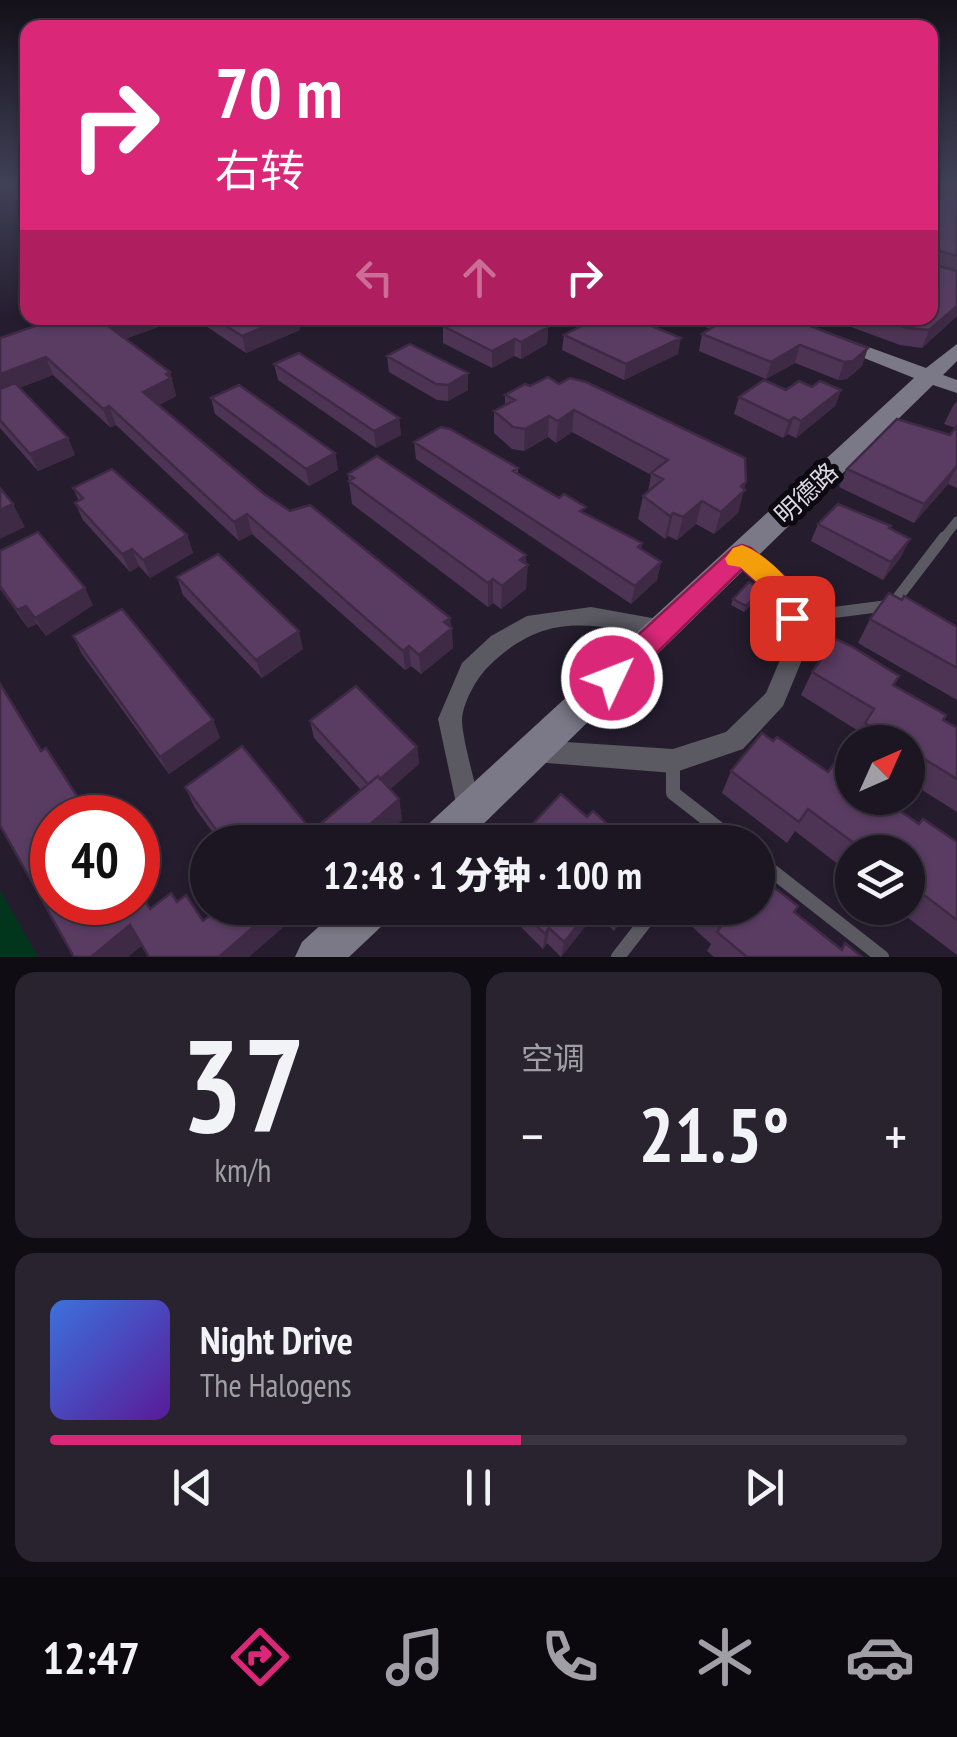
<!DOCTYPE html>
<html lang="zh">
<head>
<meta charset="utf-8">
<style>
  :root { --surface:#1c1622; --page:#29232f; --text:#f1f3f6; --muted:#a09fa5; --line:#3a3540; --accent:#db2777 }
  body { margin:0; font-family:"PT Sans Narrow","Noto Sans SC",sans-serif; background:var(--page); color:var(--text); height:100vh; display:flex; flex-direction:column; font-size:38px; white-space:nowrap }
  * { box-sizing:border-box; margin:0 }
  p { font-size:32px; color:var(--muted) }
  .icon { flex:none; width:55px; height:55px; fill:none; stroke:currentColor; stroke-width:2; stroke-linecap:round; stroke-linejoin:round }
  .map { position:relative; height:957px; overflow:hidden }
  .panel { display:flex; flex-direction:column; gap:15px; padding:15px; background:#0f0c13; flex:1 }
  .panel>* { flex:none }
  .guide { position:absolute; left:20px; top:20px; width:918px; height:305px; border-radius:20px; box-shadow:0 2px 8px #0004,0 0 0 2px var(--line); background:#db2777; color:#fff; overflow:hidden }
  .needle { width:65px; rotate:45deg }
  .buttons { position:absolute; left:835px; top:725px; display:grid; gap:20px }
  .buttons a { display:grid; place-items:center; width:90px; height:90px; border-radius:50%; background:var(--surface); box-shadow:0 2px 8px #0004,0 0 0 2px var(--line); font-size:50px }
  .speed { position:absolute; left:30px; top:795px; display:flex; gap:20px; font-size:50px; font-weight:700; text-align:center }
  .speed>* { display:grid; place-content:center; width:130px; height:130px; border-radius:50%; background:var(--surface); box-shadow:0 2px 8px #0004,0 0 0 2px var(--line); line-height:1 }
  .speed .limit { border:15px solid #d22; background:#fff; color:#111 }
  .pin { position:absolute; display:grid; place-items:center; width:85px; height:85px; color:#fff; margin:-42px; border-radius:20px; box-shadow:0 5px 15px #0006 }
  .me { position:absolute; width:110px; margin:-55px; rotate:47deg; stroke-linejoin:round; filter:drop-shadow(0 0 8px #0008) }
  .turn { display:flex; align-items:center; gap:35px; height:210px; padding:0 30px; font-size:45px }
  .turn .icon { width:130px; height:130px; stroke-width:2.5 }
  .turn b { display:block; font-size:70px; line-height:85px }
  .lanes { display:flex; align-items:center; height:95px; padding:0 30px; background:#0003; justify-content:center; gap:50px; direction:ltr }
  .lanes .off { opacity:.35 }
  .big { font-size:75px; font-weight:800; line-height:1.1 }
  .panel .widget { flex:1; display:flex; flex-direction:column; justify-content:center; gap:15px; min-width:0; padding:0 35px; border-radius:20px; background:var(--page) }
  .panel .dial { align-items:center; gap:0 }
  .dial b { font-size:130px; line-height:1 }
  .song { display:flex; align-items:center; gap:30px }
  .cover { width:120px; height:120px; border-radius:15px; background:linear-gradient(135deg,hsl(220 70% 55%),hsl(270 70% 35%)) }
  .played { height:10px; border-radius:5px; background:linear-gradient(90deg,var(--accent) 55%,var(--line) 55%) }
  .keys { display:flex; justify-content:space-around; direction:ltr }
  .heat { display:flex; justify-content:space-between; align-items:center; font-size:55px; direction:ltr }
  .panel .tiles { flex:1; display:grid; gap:15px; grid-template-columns:1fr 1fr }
  .widget:last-child { grid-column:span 2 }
  .trip { position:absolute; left:190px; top:825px; width:585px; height:100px; border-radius:50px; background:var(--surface); box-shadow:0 2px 8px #0004,0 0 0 2px var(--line); font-weight:800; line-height:100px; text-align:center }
  .tab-bar { display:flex; height:160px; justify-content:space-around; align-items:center; background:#0b090e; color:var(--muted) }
  .tab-bar .icon { width:70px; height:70px }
  .tab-bar .current { color:var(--accent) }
  .tab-bar b { font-size:45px; color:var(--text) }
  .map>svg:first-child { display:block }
</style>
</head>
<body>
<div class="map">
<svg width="957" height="957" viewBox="0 0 957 957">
  <rect width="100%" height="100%" fill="#251d2e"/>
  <path fill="#01361d" d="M0 890 38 957H0Z"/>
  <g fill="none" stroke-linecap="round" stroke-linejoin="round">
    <path stroke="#5b5962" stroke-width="9" d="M942 540 957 521"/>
    <path stroke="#5b5962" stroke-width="11" d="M791 618 892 605 944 537
      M796 632 834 655"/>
    <path stroke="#5b5962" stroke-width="14" d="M673 764V793L736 842
      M706 842 717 828
      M758 860 882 957
      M618 957 656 908"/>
    <path fill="#5b5962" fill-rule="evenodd" d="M742 547 749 549 795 588 807 648 783 706 743 749 673 773 535 762 526 759 523 751 526 743 535 740 673 749 726 732 766 693 785 648 778 597 735 559 732 554 735 549Z
      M591 607 663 620 671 623 674 629 671 635 663 638C592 624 546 610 489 666 477 677 462 704 462 721 463 743 477 789 482 813L478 822 469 826 460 822 438 719 462 663 491 636 527 616Z"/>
    <path fill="#7b7887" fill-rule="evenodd" d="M764 318H789L926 368 957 344V361L943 375 957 380V393L933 385 465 842H419L424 828 914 378Z
      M339 908H391L385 923 349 957H295L302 942Z"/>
  </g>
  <path fill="#4d3454" d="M10 184H28V206L15 198Z
    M930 184H957V316L922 348 900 345 832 320 833 318H930Z
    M59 318H298L300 330 246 353 194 318 184 322 180 319 125 339 170 372 176 396 159 405 264 494 450 618 453 648 421 674 411 666 405 670 252 534 239 541 116 425 110 427 53 375 19 388 68 438 75 455 38 471 0 428V338Z
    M398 318H431L414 326Z
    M432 318H529L548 327 547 344 521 359 514 356 492 368 443 343V326L447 324Z
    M683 318H789L862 366 847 379 838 380 795 363 766 379 699 351 702 334 710 329Z
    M564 335 678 354 624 380 562 350Z
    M387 356 468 373V390L448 401 437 400 389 372Z
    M274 364 399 418 401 435 376 448 278 380Z
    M525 384 744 489 738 513 714 534 696 524 677 540 668 536 665 539 638 519 643 496 648 492 651 475 572 432 556 443 548 437 524 451 512 449 494 433V411L505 406V395Z
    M812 387 841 390 835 406 796 438 788 434 783 438 734 414 739 397Z
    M211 398 335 453 338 470 309 486 215 414Z
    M957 401V488L948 484 914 523 839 487 847 469 950 435 956 428 944 424 953 406Z
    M414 442 518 468V474L586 514 642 543 641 549 661 562 657 580 631 604 416 459Z
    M348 474 526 555V589L501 609 493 603 488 607 352 504Z
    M73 488 187 535 193 553 150 578 139 566 130 572 83 520 75 503 79 501Z
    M818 524 890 529 901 557 883 580 811 541Z
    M0 551 93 605 46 636 37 624 28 628 0 589Z
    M177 577 303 649 262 678 183 595Z
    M760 596 744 612 731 605 733 599Z
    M870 619 957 627V700L858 643Z
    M73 636 213 720 220 738 169 774 82 654Z
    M812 672 894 685 943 720 957 728V812L908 781V742H854L860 732 801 695Z
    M310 721 417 747 419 764 390 789 399 799 402 820 377 842H220L195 808 185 787 312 831 361 790 314 738Z
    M773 741 828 772 890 804 919 824 957 842V955L895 908H908V852H852V875L795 831 787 843 722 793 731 771Z
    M587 817 624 839 623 842H526L527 830Z
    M513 908H632L614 931 596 913 561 957 547 943 543 949 512 918Z
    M692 908H758L794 912 841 949 845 943 862 957H714L707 951 711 944 686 921Z"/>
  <path fill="#3f2a45" d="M957 306V316L922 348 929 330Z
    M132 318H179L180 319 114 343 108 326Z
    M287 318H298L300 330 246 353 242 336Z
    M413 318H431L414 326Z
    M548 327 547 344 521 359V342Z
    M681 338 678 354 624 380 626 364Z
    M515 339 514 356 492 368V351Z
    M800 345 795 363 766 379 771 362Z
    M868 348 862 366 847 379 838 380 844 362Z
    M46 357 53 375 3 394 0 388V374Z
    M170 372 176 396 149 410 143 392Z
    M468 373V390L448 401V385Z
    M841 390 835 406 796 438 801 421Z
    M109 406 116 425 110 427 103 409Z
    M574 410 572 432 556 443 558 421Z
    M549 416 548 437 524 451 525 429Z
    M794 417 788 434 783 438 789 421Z
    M399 418 401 435 376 448 374 431Z
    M68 438 75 455 38 471 30 454Z
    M335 453 338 470 309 486 306 469Z
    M957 466 948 484 914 523 924 504Z
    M746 482 738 513 714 534 721 512 741 486Z
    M702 501 696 524 677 540 683 517Z
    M13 504 25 527 0 539V510Z
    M673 513 668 536 665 539 670 516Z
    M247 514 252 534 239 541 234 522Z
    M187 535 193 553 150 578 143 560Z
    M910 539 901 557 883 580 891 562Z
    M132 549 139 566 130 572 122 554Z
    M526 555V567L528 565 526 589 501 609 502 586 520 560Z
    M661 562 657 580 631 604 635 586Z
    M493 579V603L488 607V583Z
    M85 588 93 605 46 636 35 618Z
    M762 590 760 596 744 612 746 606Z
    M26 606 37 624 28 628 17 610Z
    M450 618V630L452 628 453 648 421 674 419 655 444 622Z
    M299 631 303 649 262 678 256 660Z
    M409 646 411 666 405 670 403 651Z
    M213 720 220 738 169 774 160 757Z
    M417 747 419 764 373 804 370 787Z
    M399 799 402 820 377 842H350Z
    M275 908H305L249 957H219Z
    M592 908H597L596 913 561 957 564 942Z
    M625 908H632L614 931 619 916Z
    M130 925 144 944 128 957H91Z
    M549 928 547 943 543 949 545 934Z"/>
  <path fill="#5a3c62" stroke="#3f2a45" stroke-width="2.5" d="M10 184H28V195Z
    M930 184H957V256L937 250 932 253 935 265 957 271V306L929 330 907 328 878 318H930V288L935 283 930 282Z
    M59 318H132L108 326 170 372 166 374 171 378 143 392 264 494 290 511 310 505 450 618 444 622 452 628 419 655 409 646 403 651 247 514 234 522 109 406 103 409 46 357 0 374V338Z
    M214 318H287L242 336Z
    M460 318H529L548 327 521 342 515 339 492 351 443 326Z
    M597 318H633L681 338 626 364 564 335Z
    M727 318H789L868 348 853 361 844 362 800 345 771 362 702 334Z
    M410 344 468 373 448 385 436 384 387 356Z
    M299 353 399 418 374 431 274 364Z
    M548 377 559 384 570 378 586 382 745 458 746 482 741 486 745 490 721 512 702 501 683 517 673 513 670 516 643 496 663 479 651 473 668 460 574 410 558 421 549 416 525 429 513 427 494 411 515 400 505 395 525 384 530 386Z
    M764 380 786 390 799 381 812 387 820 381 841 390 801 421 794 417 789 421 739 397Z
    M15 383 68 438 30 454 0 420V389Z
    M239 385 335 453 306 469 211 398Z
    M897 419 950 435 957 426V466L924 504 847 469Z
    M441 427 450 429 518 468 513 471 559 498 564 494 586 507 580 511 642 543 638 547 661 562 635 586 414 442Z
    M377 456 526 555 520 560 528 565 502 586 493 579 488 583 349 481 354 478 348 474Z
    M112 469 187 535 143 560 132 549 122 554 75 503 83 498 73 488Z
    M0 488 13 504 0 510Z
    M838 504 891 526 889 528 910 539 891 562 818 524Z
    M38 532 85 588 35 618 26 606 17 610 0 586V551Z
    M218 554 299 631 256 660 177 577Z
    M749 582 762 590 746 606 733 599Z
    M889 593 902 600 904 596 957 627V668L870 619Z
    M122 609 213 720 160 757 73 636Z
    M836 639 851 646 899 676 893 685 946 715 943 720 957 728V779L908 749V742H897L865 723 874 709 812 672Z
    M0 684 41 751 46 748 91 818H52V902H138V889L150 909 171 893 177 902 186 895 203 921 219 908H275L219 957H149L130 925 91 957H74L0 825Z
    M356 686 417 747 380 779 378 776 368 784 310 721Z
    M762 733 773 741 777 737 828 772 834 764 848 774 851 769 852 770V798H892L894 799 890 804 919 824 923 819 957 842V920L908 883V852H866L808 809 799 822 731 771Z
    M242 746 312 831 378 776 399 799 350 842H225L185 787Z
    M561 794 587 817 593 811 624 839 621 842H540L527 830Z
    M758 875 798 906 794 912 842 950 845 943 862 957H747L717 932 722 925 702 908H758Z
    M518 908H592L564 942 549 928 545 934Z
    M610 908H625L619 916Z"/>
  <linearGradient id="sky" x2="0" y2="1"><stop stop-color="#141019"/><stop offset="0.58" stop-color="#404057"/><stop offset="1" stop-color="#404057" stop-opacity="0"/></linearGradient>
  <rect width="957" height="318" fill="url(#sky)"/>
  <path fill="#db2777" stroke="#8e194d" stroke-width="2.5" d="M742 545 751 548 797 587 805 618 801 626 792 629 782 626 775 598 742 569 622 687 612 691 601 687 597 678 601 669 733 548Z"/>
  <path fill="#f59e0b" d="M742 545C759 551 781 570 791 585L787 592H768L740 567 728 565 725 559 733 548Z"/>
  <g text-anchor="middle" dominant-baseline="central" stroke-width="10" stroke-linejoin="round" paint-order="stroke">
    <g font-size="25" fill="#dcd7e3" stroke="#0c0910">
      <text transform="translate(806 493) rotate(-43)">明德路</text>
    </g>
  </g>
</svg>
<div class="buttons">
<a><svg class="needle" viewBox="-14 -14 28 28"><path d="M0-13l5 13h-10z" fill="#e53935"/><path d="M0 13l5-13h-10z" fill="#a09fa5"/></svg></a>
<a><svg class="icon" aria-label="layers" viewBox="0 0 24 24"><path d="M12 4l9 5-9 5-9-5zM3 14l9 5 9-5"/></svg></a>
</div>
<div class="speed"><div class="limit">40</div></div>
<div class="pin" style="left:792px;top:618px;background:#d93025"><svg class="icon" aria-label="arrive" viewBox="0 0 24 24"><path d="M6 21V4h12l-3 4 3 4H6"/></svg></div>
<svg class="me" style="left:612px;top:678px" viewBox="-20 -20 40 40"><circle r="17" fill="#db2777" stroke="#fff" stroke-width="3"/><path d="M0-11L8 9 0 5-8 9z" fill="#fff"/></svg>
<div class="trip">12:48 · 1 分钟 · 100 m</div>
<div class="guide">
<div class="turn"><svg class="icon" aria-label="right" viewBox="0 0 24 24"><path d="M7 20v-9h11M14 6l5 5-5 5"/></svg><div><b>70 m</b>右转</div></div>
<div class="lanes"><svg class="icon off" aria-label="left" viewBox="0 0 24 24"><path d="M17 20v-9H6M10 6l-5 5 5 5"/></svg><svg class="icon off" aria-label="ahead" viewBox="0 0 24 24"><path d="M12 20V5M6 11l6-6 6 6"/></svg><svg class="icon" aria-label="right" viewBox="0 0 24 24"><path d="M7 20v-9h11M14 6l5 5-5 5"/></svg></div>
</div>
</div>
<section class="panel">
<div class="tiles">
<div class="widget dial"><b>37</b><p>km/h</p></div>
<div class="widget"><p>空调</p>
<div class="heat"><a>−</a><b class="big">21.5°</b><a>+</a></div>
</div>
<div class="widget">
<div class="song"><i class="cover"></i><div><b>Night Drive</b><p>The Halogens</p></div></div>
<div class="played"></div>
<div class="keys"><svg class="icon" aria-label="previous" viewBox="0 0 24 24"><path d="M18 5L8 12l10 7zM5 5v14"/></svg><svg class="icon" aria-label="pause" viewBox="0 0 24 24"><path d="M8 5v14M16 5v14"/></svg><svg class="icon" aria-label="next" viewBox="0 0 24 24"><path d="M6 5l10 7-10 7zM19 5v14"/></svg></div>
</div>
</div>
</section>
<nav class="tab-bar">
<b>12:47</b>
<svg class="icon current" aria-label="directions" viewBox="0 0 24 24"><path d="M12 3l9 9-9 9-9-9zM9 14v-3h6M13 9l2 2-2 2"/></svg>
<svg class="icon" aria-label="music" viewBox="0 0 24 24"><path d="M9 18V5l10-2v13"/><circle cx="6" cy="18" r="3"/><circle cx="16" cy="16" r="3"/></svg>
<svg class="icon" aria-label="phone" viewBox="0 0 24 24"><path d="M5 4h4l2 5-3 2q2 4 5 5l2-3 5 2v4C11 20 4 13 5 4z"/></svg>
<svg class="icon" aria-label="climate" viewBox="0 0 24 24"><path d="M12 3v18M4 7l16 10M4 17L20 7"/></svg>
<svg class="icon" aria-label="car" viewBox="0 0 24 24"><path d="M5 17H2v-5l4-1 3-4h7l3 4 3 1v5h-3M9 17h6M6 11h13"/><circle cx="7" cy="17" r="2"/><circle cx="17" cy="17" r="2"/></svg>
</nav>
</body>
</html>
